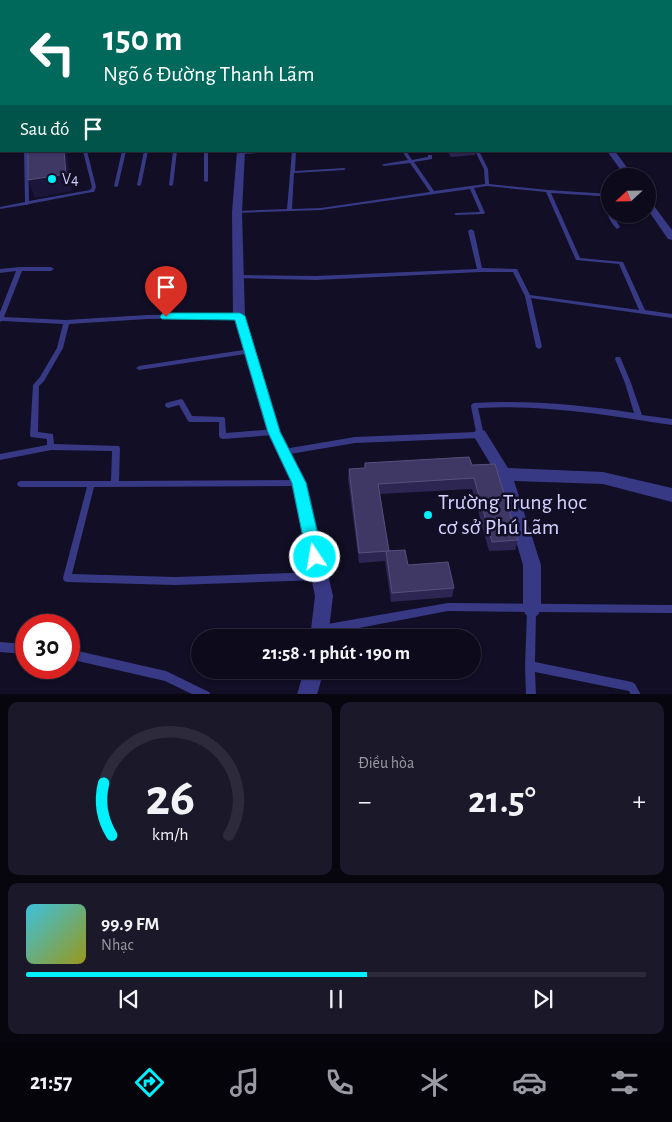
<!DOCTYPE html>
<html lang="vi">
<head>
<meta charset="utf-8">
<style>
  :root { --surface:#0d0a1c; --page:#1b1829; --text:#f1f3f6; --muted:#9a9aa3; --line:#2d2b3b; --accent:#00f1fd }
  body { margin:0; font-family:"Alegreya Sans",sans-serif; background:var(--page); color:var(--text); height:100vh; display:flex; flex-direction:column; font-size:19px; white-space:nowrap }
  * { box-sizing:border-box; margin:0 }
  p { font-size:16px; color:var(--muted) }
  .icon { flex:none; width:28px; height:28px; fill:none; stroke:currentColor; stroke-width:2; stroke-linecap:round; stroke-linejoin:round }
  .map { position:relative; height:694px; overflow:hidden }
  .details { display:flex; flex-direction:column; gap:8px; padding:8px; background:#07060f; flex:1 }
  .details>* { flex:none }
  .banner { position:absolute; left:0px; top:0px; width:672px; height:152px; box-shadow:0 1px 4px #0004,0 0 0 1px var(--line); background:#00695c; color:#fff; overflow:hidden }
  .needle { width:32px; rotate:248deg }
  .tools { position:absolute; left:601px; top:168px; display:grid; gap:10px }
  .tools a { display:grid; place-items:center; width:55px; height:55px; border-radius:50%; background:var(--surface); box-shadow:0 1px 4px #0004,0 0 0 1px var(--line); font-size:25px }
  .speed { position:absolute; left:15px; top:614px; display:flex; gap:10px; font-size:25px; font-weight:700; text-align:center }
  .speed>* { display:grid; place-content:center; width:65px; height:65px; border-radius:50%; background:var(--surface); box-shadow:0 1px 4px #0004,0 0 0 1px var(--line); line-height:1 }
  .speed .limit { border:8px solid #d22; background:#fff; color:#111 }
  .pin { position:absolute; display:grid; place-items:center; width:42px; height:42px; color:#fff; margin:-51px -21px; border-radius:50% 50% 50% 0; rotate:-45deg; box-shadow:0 0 5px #0007 }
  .pin .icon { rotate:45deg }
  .me { position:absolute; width:55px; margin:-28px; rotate:348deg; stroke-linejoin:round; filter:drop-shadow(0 0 4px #0008) }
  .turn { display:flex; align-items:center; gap:18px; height:105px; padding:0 20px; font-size:22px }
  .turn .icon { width:65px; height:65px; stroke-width:2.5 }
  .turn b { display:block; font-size:35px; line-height:42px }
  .then { display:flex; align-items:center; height:48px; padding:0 20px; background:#0003; gap:10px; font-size:19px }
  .big { font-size:38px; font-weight:600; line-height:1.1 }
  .details .card { flex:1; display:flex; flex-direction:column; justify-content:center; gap:8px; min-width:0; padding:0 18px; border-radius:10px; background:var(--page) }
  .details .dial { align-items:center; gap:0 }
  .dial svg { height:130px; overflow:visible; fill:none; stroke:var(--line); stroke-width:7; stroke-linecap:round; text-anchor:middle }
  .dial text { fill:var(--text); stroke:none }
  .song { display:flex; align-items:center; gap:15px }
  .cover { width:60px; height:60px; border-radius:8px; background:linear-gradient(135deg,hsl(190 70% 55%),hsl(60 70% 35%)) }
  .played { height:5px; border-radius:2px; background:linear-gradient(90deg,var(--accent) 55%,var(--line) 55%) }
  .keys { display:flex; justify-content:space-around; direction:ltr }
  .heat { display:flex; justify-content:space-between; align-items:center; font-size:28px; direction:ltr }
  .details .tiles { flex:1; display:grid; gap:8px; grid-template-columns:1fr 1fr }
  .card:last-child { grid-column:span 2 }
  .trip { position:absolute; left:191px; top:629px; width:290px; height:50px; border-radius:25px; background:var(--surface); box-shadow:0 1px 4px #0004,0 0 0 1px var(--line); font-weight:600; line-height:50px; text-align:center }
  .dock { display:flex; height:80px; justify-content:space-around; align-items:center; background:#05040b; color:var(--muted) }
  .dock .icon { width:35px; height:35px }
  .dock .active { color:var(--accent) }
  .dock b { font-size:22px; color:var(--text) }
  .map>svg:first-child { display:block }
</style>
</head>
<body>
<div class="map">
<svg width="672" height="695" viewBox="0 0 672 695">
  <rect width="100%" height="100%" fill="#110e25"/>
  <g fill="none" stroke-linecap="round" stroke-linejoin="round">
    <path fill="#383985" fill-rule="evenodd" d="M7 0H9V1H7Z
      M90 0H93V1H91Z
      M247 0H250V1H248Z
      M665 0H668L667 1H665Z
      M0 8H1V10L0 11Z
      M671 17H672V19H671Z
      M0 79H1V81H0Z
      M0 124H1V126H0Z
      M671 124H672V127H671Z
      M24 151H28L29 201 90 190 92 187 83 151H87L96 187 94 192H92L29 204 27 205H25L0 209V207L25 202Z
      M122 151H126L118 186 116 187 114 186Z
      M144 151H148L141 185 139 186 137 185Z
      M173 151H177L173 185 171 186 169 185Z
      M204 151H208V181L206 182 204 181Z
      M249 151H278L276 152 241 154 239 153 241 152Z
      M292 151H296L295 171 344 168 346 169 344 170 294 173 292 209 321 208 430 192 410 163 384 166 382 165 384 164 408 160 402 151H406L412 160 428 157V155H432V159L414 162 434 191 485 184 484 169 475 151H479L488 169 489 184 548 190 610 194V196H605L610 208V214H612L620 227 617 229C608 221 605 206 600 196L551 193 580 258 623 262 645 310 672 314V318L531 298 542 347 539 349 536 347 525 296 513 272H480L316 280 235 278 234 277 237 275 316 276 477 269 468 231 471 229 474 231 482 268 517 269 530 295 639 310 619 264 576 260 546 192 487 186 474 188 485 213 483 214 456 215 454 214 456 213 480 212 470 189 321 210 235 213V211H237L287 209Z
      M332 151H345C342 153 335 153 332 151Z
      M20 267H51L54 269 51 271H22L4 317 66 320 147 315 239 314 242 316 239 318 147 319 69 324 63 348 44 381 39 386 38 432 53 434 54 444 119 446 120 448 119 481 297 480 300 481 301 483 300 485 297 486 94 487 72 574 175 577 318 572 321 573 322 576 321 579 318 580 175 585 67 582 64 581 63 578 87 487H21L18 486 17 484 18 482 21 481H111L112 451 51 450 0 460V454L47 445V439L31 437 30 435 33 385 40 377 57 348 63 324 2 321 0 322V312L16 271 0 273V269Z
      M250 349H252L253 351 252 353 139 370 136 368 139 366Z
      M616 357H620L621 359 631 383 642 415 672 419V425C607 415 544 404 478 408L484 435 483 437 480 438 355 443 284 455 281 454 280 452 281 450 284 449 355 437 476 432 471 406 472 404 474 403C529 400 580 405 634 413L625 383 615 359Z
      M181 399 183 400 192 416 224 417 225 419 226 433 274 429 277 430 278 432 277 434 274 435 223 439 220 438 219 436V422H190L188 421 179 405 168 408 166 407 165 405 166 403Z
      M448 603 672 605V613L536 612 535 662 632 682 635 684 641 695H631L629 691 535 672 536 695H526L525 666 527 612 448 611 322 635 319 633 317 630 319 627 322 625Z
      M0 642 26 644V654L0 652Z
      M69 649 166 671 209 692 211 695H194L165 681 69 659Z"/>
    <path fill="#383985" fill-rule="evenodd" d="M165 0H171V1H166Z
      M427 0H433L434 1H428Z
      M559 0H568L569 1H561Z
      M647 0H660L661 1H649Z
      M671 1 672 2V6L671 5Z
      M237 151H245L242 212 245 316 281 432 307 483 333 596 328 638H310L315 596 291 483 267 432 233 316 232 212Z
      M607 151H615L633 176H625Z
      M648 201 651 202 672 230V240L668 239 648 210Z
      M480 429 485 431 508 468 603 472 672 488V502L603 484 514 481 541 565V609L538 615 532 618 526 615 523 609V565L497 475 473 435 475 431Z
      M304 670H324L317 695H297Z"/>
    <path fill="#dc53d6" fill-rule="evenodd" d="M0 63H1V67H0Z"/>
  </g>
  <path fill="#2d2653" d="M447 151H475V155L451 157Z
    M365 463 472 465 518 540 515 550 489 551 472 489 380 494 389 551 408 565 454 588 452 597 391 602 385 561 359 563 348 479 349 469 365 468Z"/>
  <path fill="#1a1539" d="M64 151H67L72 191 35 198 28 180Z"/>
  <path fill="#3f3865" stroke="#56507e" d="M28 151H64L66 174 28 180Z
    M469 457 472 465 495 464 518 540 492 542 474 478 378 484 389 551 359 553 349 469 365 468V463Z
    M405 550 408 565 448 562 454 588 392 593 386 551Z"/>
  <path fill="#00f1fd" stroke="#009da4" d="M166 313H240L245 316 280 432 306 483 323 557 320 562 315 564 310 562 307 557 292 483 268 432 235 320 162 319 160 317 162 314Z"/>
  <g fill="#00f1fd" stroke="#110e25" stroke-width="2">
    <circle cx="52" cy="179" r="5"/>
    <circle cx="428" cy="515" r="5"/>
  </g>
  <g text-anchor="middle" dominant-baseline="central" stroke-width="5" stroke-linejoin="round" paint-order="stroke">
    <g font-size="16" fill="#d5d2ff" stroke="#110e25" text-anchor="start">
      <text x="62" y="179">V4</text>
    </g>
    <g font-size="22" fill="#d5d2ff" stroke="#110e25" text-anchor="start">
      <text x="438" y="502">Trường Trung học<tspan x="438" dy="25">cơ sở Phú Lãm</tspan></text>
    </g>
  </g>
</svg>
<div class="tools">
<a><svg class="needle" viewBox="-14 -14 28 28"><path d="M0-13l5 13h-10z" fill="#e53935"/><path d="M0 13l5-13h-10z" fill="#9a9aa3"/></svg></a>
</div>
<div class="speed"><div class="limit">30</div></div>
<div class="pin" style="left:166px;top:317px;background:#d93025"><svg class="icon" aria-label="arrive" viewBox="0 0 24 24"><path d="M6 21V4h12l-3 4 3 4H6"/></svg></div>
<svg class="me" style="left:315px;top:557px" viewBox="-20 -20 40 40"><circle r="17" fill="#00f1fd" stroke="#fff" stroke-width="3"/><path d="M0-11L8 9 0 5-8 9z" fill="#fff"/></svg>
<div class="trip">21:58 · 1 phút · 190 m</div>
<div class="banner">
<div class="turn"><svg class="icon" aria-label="left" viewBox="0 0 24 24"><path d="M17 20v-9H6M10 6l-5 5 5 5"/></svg><div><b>150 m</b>Ngõ 6 Đường Thanh Lãm</div></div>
<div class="then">Sau đó<svg class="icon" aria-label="arrive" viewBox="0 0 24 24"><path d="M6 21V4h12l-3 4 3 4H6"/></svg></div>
</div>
</div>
<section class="details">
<div class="tiles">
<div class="card dial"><svg viewBox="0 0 100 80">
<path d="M14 69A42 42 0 1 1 86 69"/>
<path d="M14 69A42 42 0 0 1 9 37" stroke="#00f1fd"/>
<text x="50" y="56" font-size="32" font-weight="700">26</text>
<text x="50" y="72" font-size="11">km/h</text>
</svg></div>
<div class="card"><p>Điều hòa</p>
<div class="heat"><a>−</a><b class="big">21.5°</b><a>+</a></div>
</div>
<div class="card">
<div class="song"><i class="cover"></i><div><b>99.9 FM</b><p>Nhạc</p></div></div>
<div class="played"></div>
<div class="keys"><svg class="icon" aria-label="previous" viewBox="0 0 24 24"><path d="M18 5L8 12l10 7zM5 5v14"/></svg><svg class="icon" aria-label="pause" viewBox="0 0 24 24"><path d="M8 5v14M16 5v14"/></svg><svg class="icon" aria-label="next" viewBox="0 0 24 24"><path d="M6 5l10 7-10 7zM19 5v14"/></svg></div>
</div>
</div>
</section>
<nav class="dock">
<b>21:57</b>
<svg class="icon active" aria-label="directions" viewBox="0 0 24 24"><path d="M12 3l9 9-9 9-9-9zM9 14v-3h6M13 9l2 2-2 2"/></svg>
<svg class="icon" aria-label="music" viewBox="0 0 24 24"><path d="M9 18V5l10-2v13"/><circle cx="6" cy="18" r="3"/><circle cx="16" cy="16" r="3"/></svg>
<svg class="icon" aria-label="phone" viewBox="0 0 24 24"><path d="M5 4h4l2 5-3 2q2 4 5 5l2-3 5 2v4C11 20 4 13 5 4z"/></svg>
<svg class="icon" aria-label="climate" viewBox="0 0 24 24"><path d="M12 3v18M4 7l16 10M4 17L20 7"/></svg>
<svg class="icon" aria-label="car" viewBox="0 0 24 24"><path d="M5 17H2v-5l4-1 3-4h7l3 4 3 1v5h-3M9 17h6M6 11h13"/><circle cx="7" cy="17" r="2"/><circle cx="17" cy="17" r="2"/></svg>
<svg class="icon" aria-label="filters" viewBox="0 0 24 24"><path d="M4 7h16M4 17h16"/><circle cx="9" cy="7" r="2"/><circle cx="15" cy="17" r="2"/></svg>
</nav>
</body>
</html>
